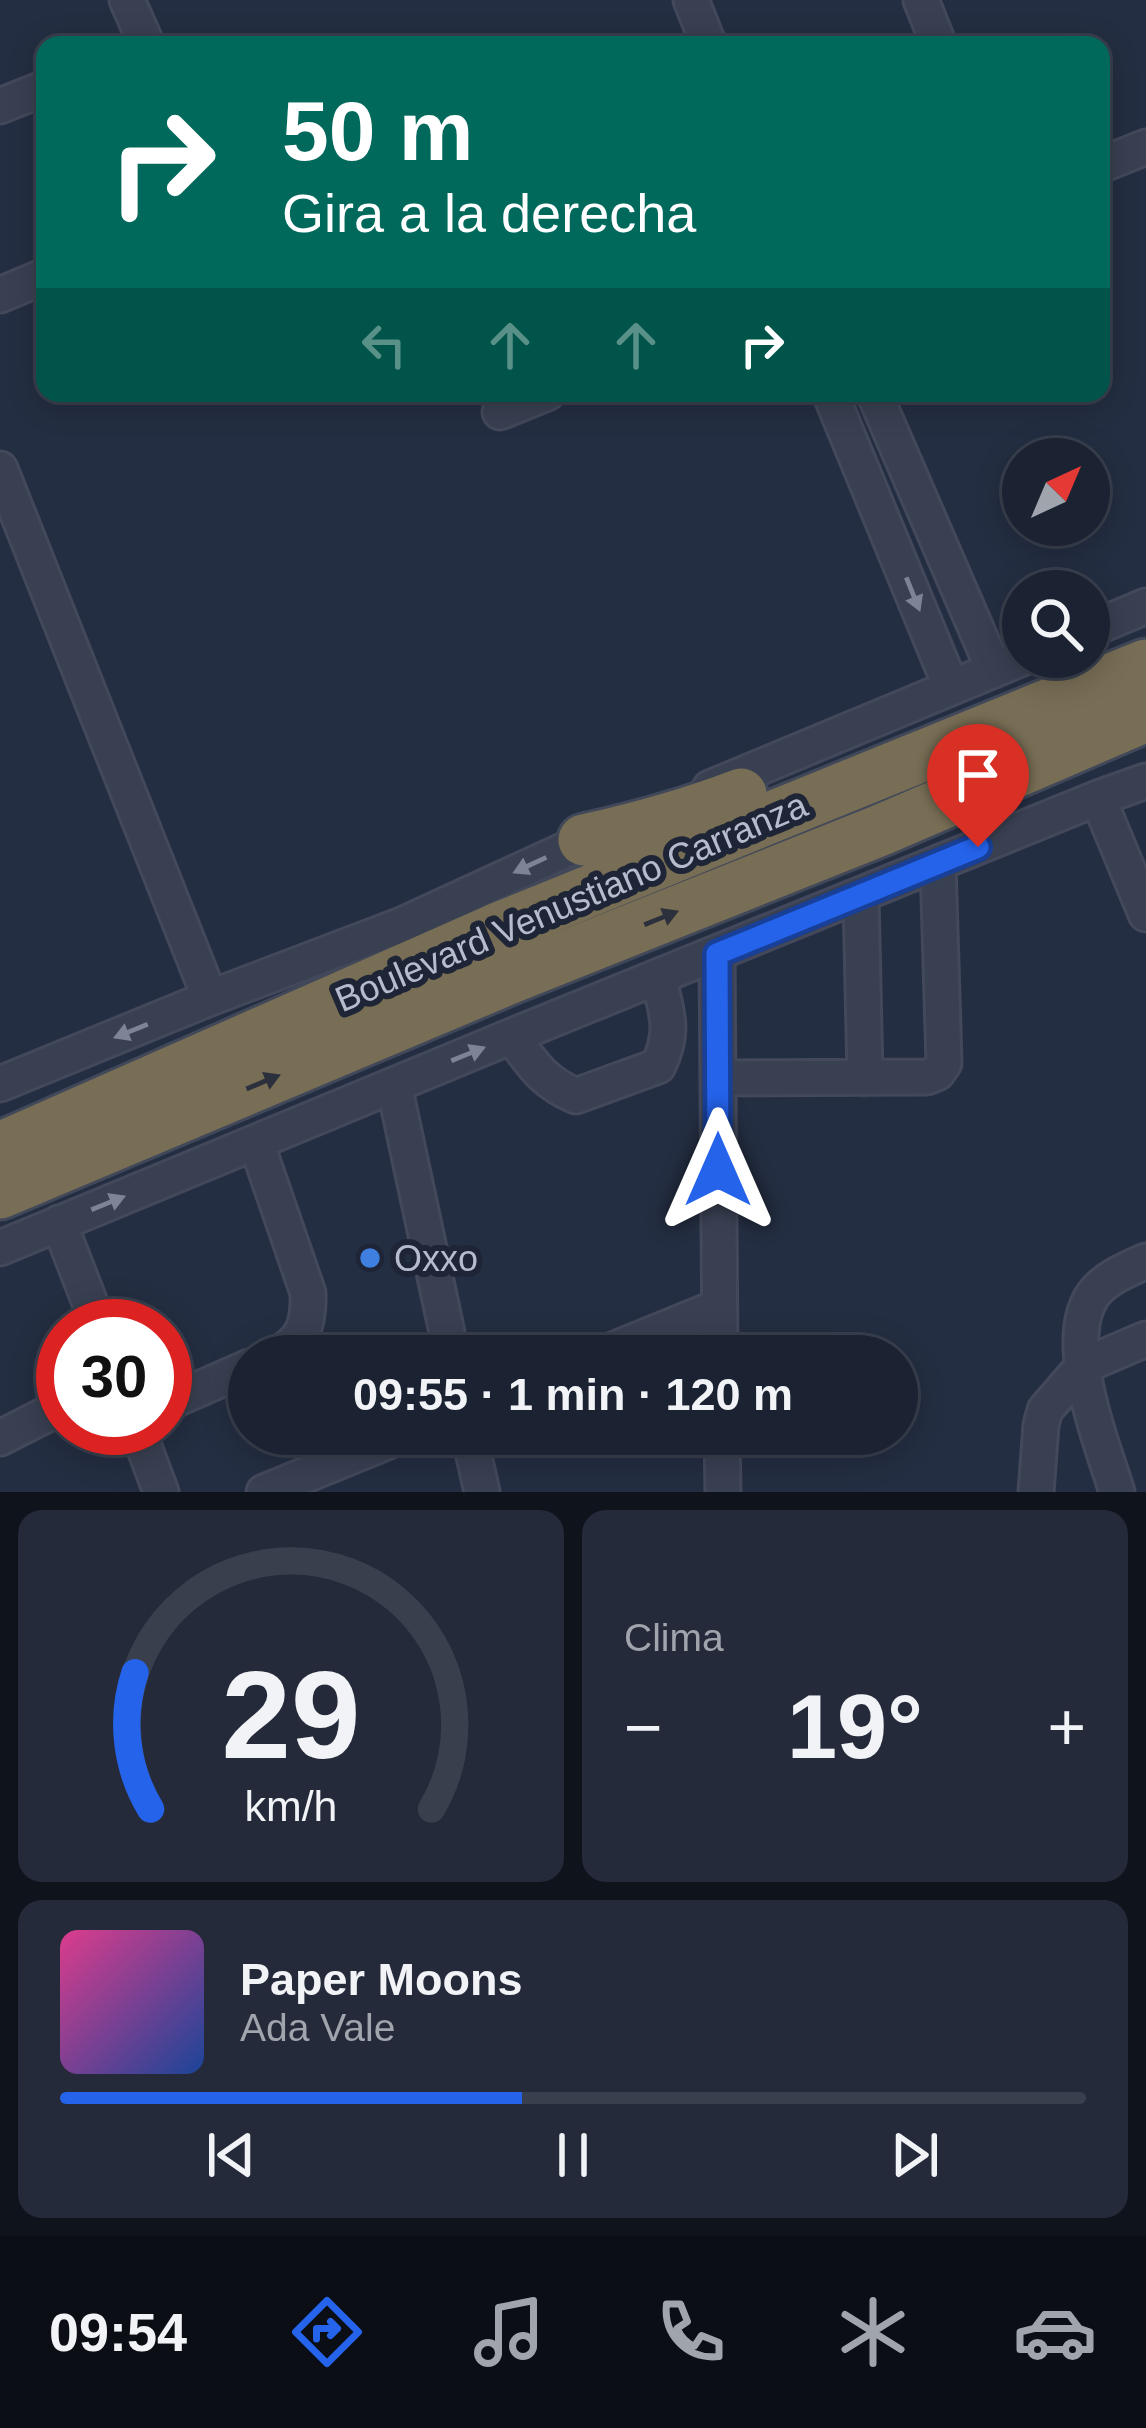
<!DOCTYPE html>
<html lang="es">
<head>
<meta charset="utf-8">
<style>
  :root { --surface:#1b2232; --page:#242a3a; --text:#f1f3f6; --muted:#a0a4ac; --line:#393f4d; --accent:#2563eb }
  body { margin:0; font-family:Arial,sans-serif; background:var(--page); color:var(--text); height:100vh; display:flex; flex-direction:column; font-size:45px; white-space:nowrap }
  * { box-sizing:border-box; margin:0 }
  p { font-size:39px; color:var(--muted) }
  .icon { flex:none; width:66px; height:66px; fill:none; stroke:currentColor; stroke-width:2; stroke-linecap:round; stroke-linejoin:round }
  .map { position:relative; height:1492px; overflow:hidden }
  .drawer { display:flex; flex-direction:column; gap:18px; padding:18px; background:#0f131c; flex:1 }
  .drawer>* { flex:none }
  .banner { position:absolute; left:36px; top:36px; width:1074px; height:366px; border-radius:24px; box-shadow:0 6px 30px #0003,0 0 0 3px var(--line); background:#00695c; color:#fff; overflow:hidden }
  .needle { width:78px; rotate:44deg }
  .fabs { position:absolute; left:1002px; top:438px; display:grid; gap:24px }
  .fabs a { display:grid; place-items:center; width:108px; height:108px; border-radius:50%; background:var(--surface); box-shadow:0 6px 30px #0003,0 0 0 3px var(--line); font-size:60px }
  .speed { position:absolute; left:36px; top:1299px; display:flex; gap:24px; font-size:60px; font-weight:700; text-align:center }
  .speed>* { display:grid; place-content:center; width:156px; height:156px; border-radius:50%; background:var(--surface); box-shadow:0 6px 30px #0003,0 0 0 3px var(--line); line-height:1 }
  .speed .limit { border:18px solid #d22; background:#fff; color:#111 }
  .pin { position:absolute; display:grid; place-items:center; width:102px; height:102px; color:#fff; margin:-123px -51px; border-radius:50% 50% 50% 0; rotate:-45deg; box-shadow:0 0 12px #0007 }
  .pin .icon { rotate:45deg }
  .me { position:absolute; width:132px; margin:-66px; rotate:0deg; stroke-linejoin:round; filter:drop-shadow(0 0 9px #0008) }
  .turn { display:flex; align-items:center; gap:42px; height:252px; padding:0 48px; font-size:54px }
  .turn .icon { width:156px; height:156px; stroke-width:2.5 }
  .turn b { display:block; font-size:84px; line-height:102px }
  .lanes { display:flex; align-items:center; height:114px; padding:0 48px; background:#0003; justify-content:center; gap:60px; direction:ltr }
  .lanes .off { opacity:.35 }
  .big { font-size:90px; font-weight:700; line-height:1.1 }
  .drawer .tile { flex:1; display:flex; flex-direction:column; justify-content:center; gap:18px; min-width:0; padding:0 42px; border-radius:24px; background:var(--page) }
  .drawer .dial { align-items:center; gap:0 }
  .dial svg { height:312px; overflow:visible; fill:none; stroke:var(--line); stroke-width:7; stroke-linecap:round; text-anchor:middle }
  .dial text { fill:var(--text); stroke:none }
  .song { display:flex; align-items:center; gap:36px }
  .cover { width:144px; height:144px; border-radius:18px; background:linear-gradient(135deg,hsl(330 70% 55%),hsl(220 70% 35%)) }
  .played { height:12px; border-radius:6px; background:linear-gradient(90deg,var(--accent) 45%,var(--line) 45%) }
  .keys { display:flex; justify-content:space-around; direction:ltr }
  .heat { display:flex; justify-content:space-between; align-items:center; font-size:66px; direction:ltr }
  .drawer .tiles { flex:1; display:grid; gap:18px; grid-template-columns:1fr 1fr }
  .tile:last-child { grid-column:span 2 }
  .trip { position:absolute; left:228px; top:1335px; width:690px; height:120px; border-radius:60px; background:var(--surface); box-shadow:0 6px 30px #0003,0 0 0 3px var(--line); font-weight:700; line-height:120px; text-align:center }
  .menu { display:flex; height:192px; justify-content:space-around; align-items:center; background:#0b0e14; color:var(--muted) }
  .menu .icon { width:84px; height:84px }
  .menu .current { color:var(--accent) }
  .menu b { font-size:54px; color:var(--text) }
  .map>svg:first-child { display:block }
</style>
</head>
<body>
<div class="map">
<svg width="1146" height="1492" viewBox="0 0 1146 1492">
  <rect width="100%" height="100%" fill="#242e42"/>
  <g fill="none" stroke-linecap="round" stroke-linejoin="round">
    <g stroke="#43495b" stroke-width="39">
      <path id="minor" d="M127 0 147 45
        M691 0 709 45
        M921 0 939 45
        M0 106 45 88
        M1101 165 1146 147
        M0 295 45 276
        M830 393 951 687
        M874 393 994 670
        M500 412 547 393
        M0 469 210 998
        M1089 630 1146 606
        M710 788 1025 657
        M1098 798 1146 914
        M861 895 865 1078
        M717 954 720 1356
        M512 1036C532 1064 543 1082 576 1096L658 1066C675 1031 667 1013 658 977
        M718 1078 927 1077 937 1073 944 1063 938 863
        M0 1084 210 998 402 925 602 833
        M394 1085 452 1356
        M256 1142 308 1293C309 1323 304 1342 274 1356
        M59 1223 99 1326
        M0 1248 512 1036 1098 798 1146 781
        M598 1356 718 1307
        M165 1404 249 1367
        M137 1428 161 1492
        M469 1434 482 1492
        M722 1434 723 1492
        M0 1438 63 1406
        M264 1492 406 1434
        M1036 1492 1041 1425 1045 1410 1083 1366 1146 1339
        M1117 1492C1102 1443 1057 1334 1097 1290 1110 1276 1129 1269 1146 1261"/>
    </g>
    <g stroke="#414859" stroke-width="57">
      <path id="highway" d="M584 840C638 828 689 814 741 794
        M0 1148 496 929 1146 665
        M0 1193 513 977 881 830 1146 716"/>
    </g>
    <use href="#minor" stroke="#394052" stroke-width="33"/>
    <use href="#highway" stroke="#786e55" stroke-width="51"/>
  </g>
  <defs><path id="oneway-solid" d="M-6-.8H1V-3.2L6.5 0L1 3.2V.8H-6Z" transform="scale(3)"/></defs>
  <g fill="#7e8495">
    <use href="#oneway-solid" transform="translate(913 594) rotate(68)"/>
    <use href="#oneway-solid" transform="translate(530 865) rotate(155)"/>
    <use href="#oneway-solid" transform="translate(131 1031) rotate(158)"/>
    <use href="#oneway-solid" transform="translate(468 1054) rotate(-22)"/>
    <use href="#oneway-solid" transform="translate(108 1203) rotate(-22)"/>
  </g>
  <g fill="#2c303c">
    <use href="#oneway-solid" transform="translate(661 918) rotate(-22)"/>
    <use href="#oneway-solid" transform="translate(263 1082) rotate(-23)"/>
  </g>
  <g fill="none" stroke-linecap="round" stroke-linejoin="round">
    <g stroke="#184099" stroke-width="30">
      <path id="route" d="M718 1170 717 954 978 847"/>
    </g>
    <use href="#route" stroke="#2563eb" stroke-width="21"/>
  </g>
  <circle fill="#3f7fe0" stroke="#1e2537" stroke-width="4.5" cx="370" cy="1258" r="12"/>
  <g text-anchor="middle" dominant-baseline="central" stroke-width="12" stroke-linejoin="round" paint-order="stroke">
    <g font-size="36" fill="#b6bccc" stroke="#1e2537">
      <text transform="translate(571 902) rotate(-23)">Boulevard Venustiano Carranza</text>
    </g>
    <g font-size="36" fill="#b6bccc" stroke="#1e2537" text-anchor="start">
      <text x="394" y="1258">Oxxo</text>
    </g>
  </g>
</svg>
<div class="fabs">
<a><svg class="needle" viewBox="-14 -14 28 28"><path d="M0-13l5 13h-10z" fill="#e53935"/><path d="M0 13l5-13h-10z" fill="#a0a4ac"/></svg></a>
<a><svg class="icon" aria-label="search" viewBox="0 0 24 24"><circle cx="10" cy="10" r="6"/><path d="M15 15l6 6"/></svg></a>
</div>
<div class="speed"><div class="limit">30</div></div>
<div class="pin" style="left:978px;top:847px;background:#d93025"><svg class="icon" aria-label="arrive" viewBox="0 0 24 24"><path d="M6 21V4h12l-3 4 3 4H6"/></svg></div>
<svg class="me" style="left:718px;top:1170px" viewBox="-20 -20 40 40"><path d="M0-17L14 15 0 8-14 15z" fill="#2563eb" stroke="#fff" stroke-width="4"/></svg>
<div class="trip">09:55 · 1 min · 120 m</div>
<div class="banner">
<div class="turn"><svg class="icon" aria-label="right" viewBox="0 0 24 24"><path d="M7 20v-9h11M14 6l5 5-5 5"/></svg><div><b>50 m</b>Gira a la derecha</div></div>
<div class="lanes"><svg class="icon off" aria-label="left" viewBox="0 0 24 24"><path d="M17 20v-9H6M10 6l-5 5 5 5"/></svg><svg class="icon off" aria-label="ahead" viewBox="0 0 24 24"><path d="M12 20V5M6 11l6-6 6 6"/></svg><svg class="icon off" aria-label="ahead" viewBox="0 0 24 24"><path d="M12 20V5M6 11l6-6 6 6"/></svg><svg class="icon" aria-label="right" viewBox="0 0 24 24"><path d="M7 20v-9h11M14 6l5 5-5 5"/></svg></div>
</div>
</div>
<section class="drawer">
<div class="tiles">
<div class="tile dial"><svg viewBox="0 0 100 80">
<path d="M14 69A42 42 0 1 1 86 69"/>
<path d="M14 69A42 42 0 0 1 10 34" stroke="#2563eb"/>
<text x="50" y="56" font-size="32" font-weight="700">29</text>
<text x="50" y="72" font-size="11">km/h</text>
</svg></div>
<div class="tile"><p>Clima</p>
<div class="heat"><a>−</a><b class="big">19°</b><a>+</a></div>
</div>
<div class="tile">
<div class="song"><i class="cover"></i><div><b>Paper Moons</b><p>Ada Vale</p></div></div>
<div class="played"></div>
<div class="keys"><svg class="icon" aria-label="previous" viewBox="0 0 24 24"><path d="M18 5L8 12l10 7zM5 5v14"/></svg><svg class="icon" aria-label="pause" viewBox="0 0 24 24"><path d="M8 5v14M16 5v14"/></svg><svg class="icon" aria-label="next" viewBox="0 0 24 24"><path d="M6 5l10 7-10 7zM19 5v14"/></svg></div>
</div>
</div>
</section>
<nav class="menu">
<b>09:54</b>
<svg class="icon current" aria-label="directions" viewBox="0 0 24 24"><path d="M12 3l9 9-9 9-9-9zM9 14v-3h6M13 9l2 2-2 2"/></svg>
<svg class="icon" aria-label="music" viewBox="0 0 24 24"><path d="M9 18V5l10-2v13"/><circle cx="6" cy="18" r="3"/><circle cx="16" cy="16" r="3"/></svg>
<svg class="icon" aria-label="phone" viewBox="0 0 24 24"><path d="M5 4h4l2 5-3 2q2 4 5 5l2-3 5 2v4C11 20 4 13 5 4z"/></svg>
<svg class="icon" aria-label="climate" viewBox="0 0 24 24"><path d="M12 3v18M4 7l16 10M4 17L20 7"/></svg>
<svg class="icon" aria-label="car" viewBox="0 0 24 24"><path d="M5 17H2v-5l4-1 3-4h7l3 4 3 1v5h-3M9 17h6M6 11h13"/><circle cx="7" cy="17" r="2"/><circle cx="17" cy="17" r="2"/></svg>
</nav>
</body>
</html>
